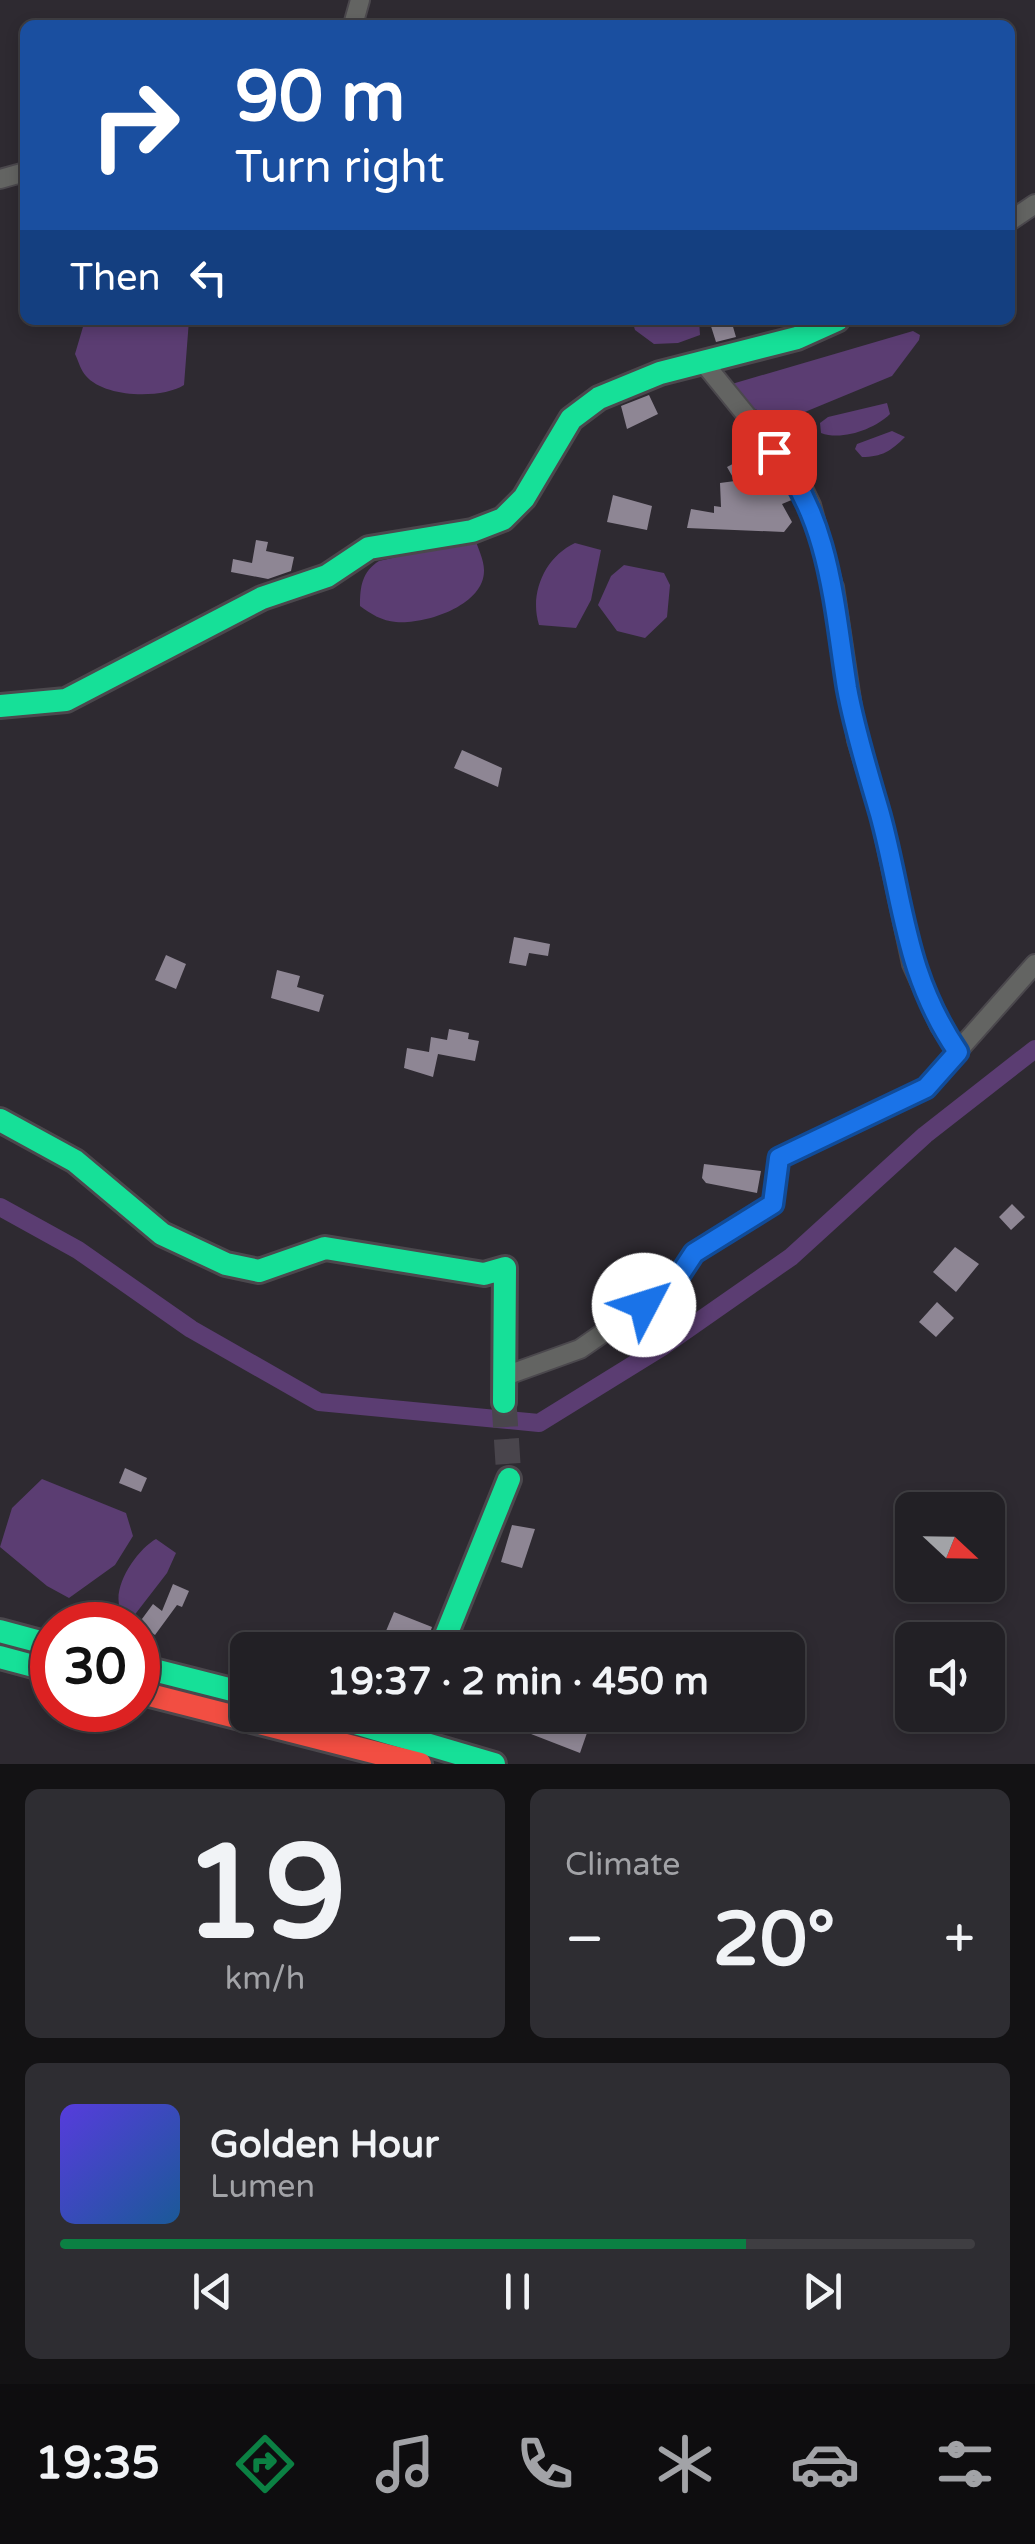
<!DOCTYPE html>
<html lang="en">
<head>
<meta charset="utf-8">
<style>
  :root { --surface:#222025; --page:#2e2d32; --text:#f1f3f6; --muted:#a2a3a7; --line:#3f3e42; --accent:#0b8043 }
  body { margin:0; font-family:"Varela Round",sans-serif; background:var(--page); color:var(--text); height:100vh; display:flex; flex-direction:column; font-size:38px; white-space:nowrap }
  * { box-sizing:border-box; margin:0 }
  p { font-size:32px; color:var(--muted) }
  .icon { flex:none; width:55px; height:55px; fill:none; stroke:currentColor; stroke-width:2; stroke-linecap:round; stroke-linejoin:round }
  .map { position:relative; height:1764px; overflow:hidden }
  .sheet { display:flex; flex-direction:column; gap:25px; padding:25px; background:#131214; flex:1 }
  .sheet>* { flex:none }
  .top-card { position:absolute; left:20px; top:20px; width:995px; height:305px; border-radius:15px; box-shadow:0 5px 15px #0003,0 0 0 2px var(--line); background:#1a4fa0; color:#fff; overflow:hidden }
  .needle { width:65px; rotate:112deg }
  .tools { position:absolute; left:895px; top:1492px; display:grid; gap:20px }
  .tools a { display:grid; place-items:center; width:110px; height:110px; border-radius:15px; background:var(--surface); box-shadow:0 5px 15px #0003,0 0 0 2px var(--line); font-size:50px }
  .speed { position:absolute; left:30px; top:1602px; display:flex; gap:20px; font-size:50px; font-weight:700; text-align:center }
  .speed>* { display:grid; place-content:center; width:130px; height:130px; border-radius:50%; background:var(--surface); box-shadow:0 5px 15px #0003,0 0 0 2px var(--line); line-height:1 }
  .speed .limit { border:15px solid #d22; background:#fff; color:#111 }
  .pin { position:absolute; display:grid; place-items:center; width:85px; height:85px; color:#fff; margin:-42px; border-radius:20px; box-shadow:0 5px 15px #0006 }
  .me { position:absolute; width:110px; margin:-55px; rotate:50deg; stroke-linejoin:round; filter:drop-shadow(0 0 8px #0008) }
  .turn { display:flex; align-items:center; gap:35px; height:210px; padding:0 50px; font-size:45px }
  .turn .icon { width:130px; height:130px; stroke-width:2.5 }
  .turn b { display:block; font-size:70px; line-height:85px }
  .then { display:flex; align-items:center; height:95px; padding:0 50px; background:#0003; gap:20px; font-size:38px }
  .big { font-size:75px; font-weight:700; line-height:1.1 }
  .sheet .tile { flex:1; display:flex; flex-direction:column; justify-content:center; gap:15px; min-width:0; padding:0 35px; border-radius:15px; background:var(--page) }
  .sheet .dial { align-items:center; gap:0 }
  .dial b { font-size:130px; line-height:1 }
  .song { display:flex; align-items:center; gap:30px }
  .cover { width:120px; height:120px; border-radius:15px; background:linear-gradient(135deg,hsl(250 70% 55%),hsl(210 70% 35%)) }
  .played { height:10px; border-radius:5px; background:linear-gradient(90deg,var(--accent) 75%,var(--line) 75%) }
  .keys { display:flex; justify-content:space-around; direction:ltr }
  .heat { display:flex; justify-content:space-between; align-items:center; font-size:55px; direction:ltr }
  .sheet .tiles { flex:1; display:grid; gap:25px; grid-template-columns:1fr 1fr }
  .tile:last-child { grid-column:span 2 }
  .trip { position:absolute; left:230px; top:1632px; width:575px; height:100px; border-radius:15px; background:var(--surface); box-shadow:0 5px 15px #0003,0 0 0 2px var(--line); font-weight:700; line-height:100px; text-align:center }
  .dock { display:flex; height:160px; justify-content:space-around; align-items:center; background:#0e0d0f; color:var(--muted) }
  .dock .icon { width:70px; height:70px }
  .dock .selected { color:var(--accent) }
  .dock b { font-size:45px; color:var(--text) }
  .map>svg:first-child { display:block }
</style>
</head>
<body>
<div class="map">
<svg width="1035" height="1764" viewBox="0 0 1035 1764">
  <rect width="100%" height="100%" fill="#2e2a31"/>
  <path fill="#5b3d72" d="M85 320H189L184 385C162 399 105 398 86 376 81 371 78 360 75 354Z
    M632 320H699L700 335 678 343 654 344 635 330Z
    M913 331 920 335 919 340 892 376 783 421 750 407 725 386Z
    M887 403 890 414C875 429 842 441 821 433L820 423 828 417Z
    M892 431 905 437C891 451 882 457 862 457L855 449 857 444Z
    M475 539C478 548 484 560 484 570 485 606 424 625 396 622 382 621 371 614 360 606 360 586 362 572 379 561Z
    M575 543 601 550 591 600 576 628 539 625C529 593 545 557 575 543Z
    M624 565 664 573 670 585 667 617 645 638 617 631 598 605 611 576Z
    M42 1479 126 1513 133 1536 115 1565 69 1598 47 1586 0 1547 12 1508Z
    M156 1539 176 1553 167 1573 133 1617 124 1615C106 1594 136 1550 156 1539Z"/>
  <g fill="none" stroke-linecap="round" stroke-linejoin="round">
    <path stroke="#5b3d72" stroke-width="18" d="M0 1207 78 1250 191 1329 319 1402 539 1423 662 1347 791 1257 925 1135 1035 1049"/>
  </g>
  <path fill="#8e8694" d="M709 320H731L736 337 716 342Z
    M649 395 658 414 627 429 621 406Z
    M749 438 788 487 794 499 782 504 792 522 784 532 687 528 691 509 714 513V506L721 507 720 483 735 481 727 467 744 458 736 448Z
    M613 495 652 506 647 530 607 522Z
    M256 540 268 542 266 551 294 557 291 571 268 579 231 572 233 559 252 563Z
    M462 750 502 768 498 787 454 768Z
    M514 937 550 944 548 956 529 953 526 966 509 963Z
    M166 955 186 964 176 989 155 980Z
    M277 970 300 976 297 987 324 995 319 1012 271 998Z
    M449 1029 469 1033 468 1039 479 1041 475 1061 438 1054 433 1077 404 1068 407 1048 429 1052 431 1037 447 1040Z
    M704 1164 761 1171 757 1193 706 1183 702 1178Z
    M1012 1204 1025 1217 1011 1230 999 1217Z
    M955 1247 979 1264 956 1292 933 1272Z
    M937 1302 954 1318 936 1337 919 1322Z
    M125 1468 147 1478 141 1492 119 1483Z
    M512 1525 535 1529 522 1568 501 1562Z
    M173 1584 189 1591 182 1607 177 1605 155 1635 139 1623 153 1604 162 1611Z
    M394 1612 432 1627 424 1650H378Z
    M503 1633 542 1650H496Z
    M518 1715H534L572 1728 575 1723 588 1730 580 1753 513 1727Z"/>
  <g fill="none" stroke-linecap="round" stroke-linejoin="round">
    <path stroke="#49454c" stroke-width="25" stroke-dasharray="25 12" stroke-linecap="butt" d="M504 1402 509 1479"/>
    <g stroke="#4b484d" stroke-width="22">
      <path id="street" d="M353 25 360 0
        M0 179 25 172
        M1010 221 1035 204
        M703 362 799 480 811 505 834 589
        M834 587 857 740 880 815 912 964 940 1026 958 1052
        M505 1376 580 1349 675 1283 695 1253 773 1204 779 1158 925 1088 1035 964
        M405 1736 414 1715"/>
    </g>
    <g stroke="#4b484d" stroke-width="28">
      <path id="fast" d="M0 706 66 700 262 598 327 576 369 548 472 531 503 519 524 498 571 419 599 398 660 373 797 338 837 320
        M0 1120 75 1161 162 1234 226 1264 259 1271 325 1248 484 1274 505 1268 504 1402
        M0 1631 52 1645
        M440 1650 509 1479
        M0 1657 52 1671
        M138 1666 248 1694
        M328 1715 494 1764"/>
    </g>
    <g stroke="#4b484d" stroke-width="28">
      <path id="jam" d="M138 1692 420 1764"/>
    </g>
    <use href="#street" stroke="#636462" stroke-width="18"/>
    <use href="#fast" stroke="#16e098" stroke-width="22"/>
    <use href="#jam" stroke="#f24e42" stroke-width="22"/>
  </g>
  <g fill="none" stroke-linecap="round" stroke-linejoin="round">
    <g stroke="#114b97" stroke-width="25">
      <path id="route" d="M644 1305 675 1282 694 1253 773 1204 779 1158 926 1088 958 1052C904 973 904 902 880 814 868 772 855 732 847 688 834 606 830 517 774 452"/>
    </g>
    <use href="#route" stroke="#1a73e8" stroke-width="18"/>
  </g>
</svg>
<div class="tools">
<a><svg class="needle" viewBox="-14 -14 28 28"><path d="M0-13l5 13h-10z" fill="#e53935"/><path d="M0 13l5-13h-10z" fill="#a2a3a7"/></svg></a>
<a><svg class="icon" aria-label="sound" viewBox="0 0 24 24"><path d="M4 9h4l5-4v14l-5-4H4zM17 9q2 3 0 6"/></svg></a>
</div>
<div class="speed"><div class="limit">30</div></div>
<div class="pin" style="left:774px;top:452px;background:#d93025"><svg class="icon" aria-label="arrive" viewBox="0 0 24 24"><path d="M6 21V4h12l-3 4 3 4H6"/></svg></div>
<svg class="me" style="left:644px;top:1305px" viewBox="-20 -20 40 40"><circle r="19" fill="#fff"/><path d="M0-13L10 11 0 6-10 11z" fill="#1a73e8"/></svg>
<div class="trip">19:37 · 2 min · 450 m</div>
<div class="top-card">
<div class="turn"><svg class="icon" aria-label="right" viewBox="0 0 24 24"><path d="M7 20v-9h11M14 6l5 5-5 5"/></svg><div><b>90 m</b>Turn right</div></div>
<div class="then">Then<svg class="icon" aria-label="left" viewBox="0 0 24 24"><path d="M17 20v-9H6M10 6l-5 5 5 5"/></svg></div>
</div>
</div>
<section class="sheet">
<div class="tiles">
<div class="tile dial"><b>19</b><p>km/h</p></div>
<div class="tile"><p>Climate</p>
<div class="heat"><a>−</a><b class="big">20°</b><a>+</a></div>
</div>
<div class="tile">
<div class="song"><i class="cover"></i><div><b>Golden Hour</b><p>Lumen</p></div></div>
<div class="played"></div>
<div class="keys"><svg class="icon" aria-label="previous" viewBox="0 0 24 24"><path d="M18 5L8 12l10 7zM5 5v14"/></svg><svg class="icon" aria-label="pause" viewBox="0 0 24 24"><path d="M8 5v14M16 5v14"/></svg><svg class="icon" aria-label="next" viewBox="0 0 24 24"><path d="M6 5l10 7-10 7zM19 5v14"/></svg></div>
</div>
</div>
</section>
<nav class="dock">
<b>19:35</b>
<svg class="icon selected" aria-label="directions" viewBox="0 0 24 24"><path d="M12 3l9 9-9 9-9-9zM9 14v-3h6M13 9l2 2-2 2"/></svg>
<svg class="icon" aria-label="music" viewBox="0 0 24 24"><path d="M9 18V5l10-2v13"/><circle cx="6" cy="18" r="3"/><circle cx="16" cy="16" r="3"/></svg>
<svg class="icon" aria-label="phone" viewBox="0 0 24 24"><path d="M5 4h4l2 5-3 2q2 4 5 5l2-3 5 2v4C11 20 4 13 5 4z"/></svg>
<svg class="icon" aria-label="climate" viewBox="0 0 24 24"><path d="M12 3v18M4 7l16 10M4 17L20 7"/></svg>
<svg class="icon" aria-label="car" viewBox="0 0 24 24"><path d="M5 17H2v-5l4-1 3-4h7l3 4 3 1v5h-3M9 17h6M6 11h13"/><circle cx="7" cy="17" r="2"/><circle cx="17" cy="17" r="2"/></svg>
<svg class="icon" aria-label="filters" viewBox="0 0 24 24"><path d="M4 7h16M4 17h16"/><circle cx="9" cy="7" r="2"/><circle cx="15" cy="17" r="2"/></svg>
</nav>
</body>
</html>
